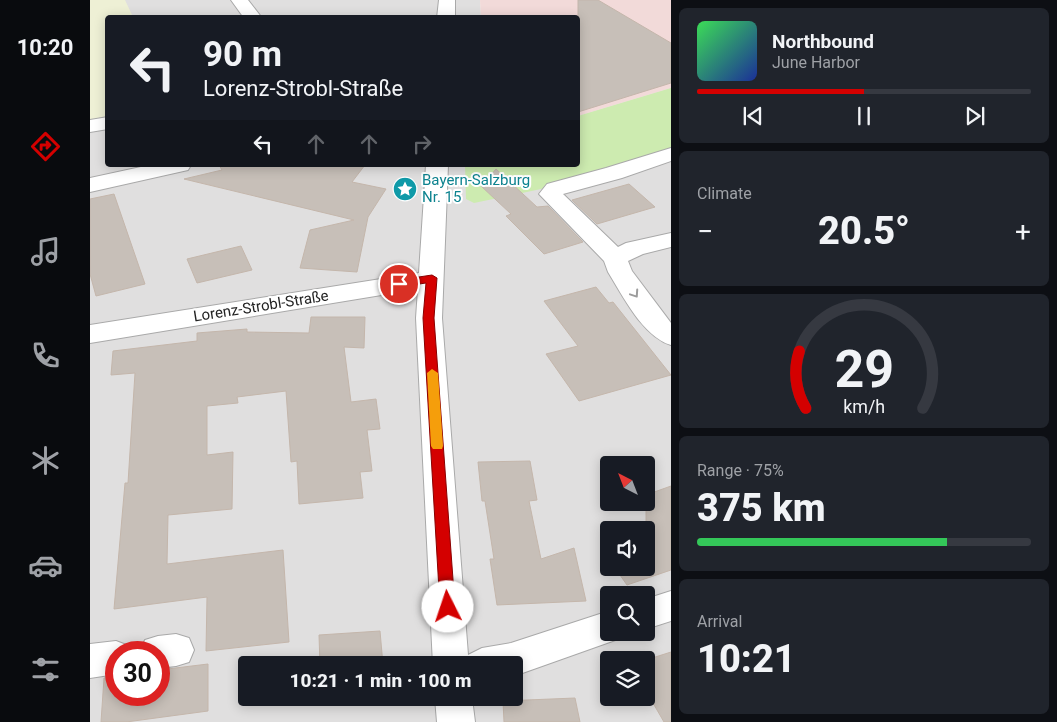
<!DOCTYPE html>
<html lang="en">
<head>
<meta charset="utf-8">
<style>
  :root { --surface:#171b24; --page:#20242c; --text:#f1f3f6; --muted:#9ea1a6; --line:#363941; --accent:#d40000 }
  body { margin:0; font-family:Roboto,sans-serif; background:var(--page); color:var(--text); height:100vh; display:flex; flex-direction:column; font-size:19px; white-space:nowrap }
  * { box-sizing:border-box; margin:0 }
  p { font-size:16px; color:var(--muted) }
  .icon { flex:none; width:28px; height:28px; fill:none; stroke:currentColor; stroke-width:2; stroke-linecap:round; stroke-linejoin:round }
  .map { position:relative; flex:1; overflow:hidden }
  .panel { display:flex; flex-direction:column; gap:8px; padding:8px; background:#0d0f14; width:386px }
  .panel>* { flex:none }
  .top-card { position:absolute; left:15px; top:15px; width:475px; height:152px; border-radius:5px; box-shadow:0 2px 12px #0003; background:#171b24; color:var(--text); overflow:hidden }
  .needle { width:32px; rotate:318deg }
  .fabs { position:absolute; left:510px; top:456px; display:grid; gap:10px }
  .fabs a { display:grid; place-items:center; width:55px; height:55px; border-radius:5px; background:var(--surface); box-shadow:0 2px 12px #0003; font-size:25px }
  .speed { position:absolute; left:15px; top:641px; display:flex; gap:10px; font-size:25px; font-weight:700; text-align:center }
  .speed>* { display:grid; place-content:center; width:65px; height:65px; border-radius:50%; background:var(--surface); box-shadow:0 2px 12px #0003; line-height:1 }
  .speed .limit { border:8px solid #d22; background:#fff; color:#111 }
  .pin { position:absolute; display:grid; place-items:center; width:42px; height:42px; color:#fff; margin:-21px; border:2px solid #fff; border-radius:50%; box-shadow:0 1px 5px #0007 }
  .me { position:absolute; width:55px; margin:-28px; rotate:356deg; stroke-linejoin:round; filter:drop-shadow(0 0 4px #0008) }
  .turn { display:flex; align-items:center; gap:18px; height:105px; padding:0 15px; font-size:22px }
  .turn .icon { width:65px; height:65px; stroke-width:2.5 }
  .turn b { display:block; font-size:35px; line-height:42px }
  .lanes { display:flex; align-items:center; height:48px; padding:0 15px; background:#0003; justify-content:center; gap:25px; direction:ltr }
  .lanes .off { opacity:.35 }
  .big { font-size:38px; font-weight:800; line-height:1.1 }
  .panel .tile { flex:1; display:flex; flex-direction:column; justify-content:center; gap:8px; min-width:0; padding:0 18px; border-radius:8px; background:var(--page) }
  .panel .dial { align-items:center; gap:0 }
  .dial svg { height:130px; overflow:visible; fill:none; stroke:var(--line); stroke-width:7; stroke-linecap:round; text-anchor:middle }
  .dial text { fill:var(--text); stroke:none }
  .song { display:flex; align-items:center; gap:15px }
  .cover { width:60px; height:60px; border-radius:8px; background:linear-gradient(135deg,hsl(130 70% 55%),hsl(230 70% 35%)) }
  .played { height:5px; border-radius:2px; background:linear-gradient(90deg,var(--accent) 50%,var(--line) 50%) }
  .keys { display:flex; justify-content:space-around; direction:ltr }
  .heat { display:flex; justify-content:space-between; align-items:center; font-size:28px; direction:ltr }
  .charge { height:8px; border-radius:4px; background:linear-gradient(90deg,#34c759 75%,var(--line) 0) }
  .trip { position:absolute; left:148px; top:656px; width:285px; height:50px; border-radius:5px; background:var(--surface); box-shadow:0 2px 12px #0003; font-weight:800; line-height:50px; text-align:center }
  main { display:flex; flex:1; min-height:0 }
  .menu { display:flex; flex-direction:column; width:90px; justify-content:space-around; align-items:center; background:#090b0e; color:var(--muted) }
  .menu .icon { width:35px; height:35px }
  .menu .current { color:var(--accent) }
  .menu b { font-size:22px; color:var(--text) }
  .map>svg:first-child { display:block }
</style>
</head>
<body>
<main>
<nav class="menu">
<b>10:20</b>
<svg class="icon current" aria-label="directions" viewBox="0 0 24 24"><path d="M12 3l9 9-9 9-9-9zM9 14v-3h6M13 9l2 2-2 2"/></svg>
<svg class="icon" aria-label="music" viewBox="0 0 24 24"><path d="M9 18V5l10-2v13"/><circle cx="6" cy="18" r="3"/><circle cx="16" cy="16" r="3"/></svg>
<svg class="icon" aria-label="phone" viewBox="0 0 24 24"><path d="M5 4h4l2 5-3 2q2 4 5 5l2-3 5 2v4C11 20 4 13 5 4z"/></svg>
<svg class="icon" aria-label="climate" viewBox="0 0 24 24"><path d="M12 3v18M4 7l16 10M4 17L20 7"/></svg>
<svg class="icon" aria-label="car" viewBox="0 0 24 24"><path d="M5 17H2v-5l4-1 3-4h7l3 4 3 1v5h-3M9 17h6M6 11h13"/><circle cx="7" cy="17" r="2"/><circle cx="17" cy="17" r="2"/></svg>
<svg class="icon" aria-label="filters" viewBox="0 0 24 24"><path d="M4 7h16M4 17h16"/><circle cx="9" cy="7" r="2"/><circle cx="15" cy="17" r="2"/></svg>
</nav>
<div class="map">
<svg width="581" height="722" viewBox="0 0 581 722">
  <rect width="100%" height="100%" fill="#f2efe9"/>
  <path fill="#e0dfdf" fill-rule="evenodd" d="M0 0H390L391 18H18V165H488V116L581 88V722H0ZM519 465H556V502H519ZM519 530H556V568H519ZM519 595H556V632H519ZM26 652H69V695H26ZM519 660H556V698H519ZM156 665H424V698H156Z"/>
  <path fill="#f2dad9" d="M390 0H581V88L488 116V18L391 17Z"/>
  <path fill="#eef0d5" d="M0 0H35L43 17 18 18 17 116 0 120Z"/>
  <path fill="#cdebb0" d="M581 88V148L451 189 384 203 376 199 375 165H488V116Z"/>
  <path fill="#c7bfb8" stroke="#c4b6ab" d="M488 0H508L581 43V83L488 112Z
    M129 165H275L262 182 296 189 278 217 267 272 210 268 220 230 264 220 94 179 132 170Z
    M406 169 447 207 458 206 493 242 454 254 416 216 421 214 391 186Z
    M539 184 565 207 507 224 482 200Z
    M24 194 55 284 6 296 0 274V199Z
    M151 246 162 270 107 283 97 259Z
    M506 287 519 303 523 302 581 375 489 401 456 354 488 346 454 301Z
    M221 317H275L274 348 254 347 261 402 286 399 290 429 277 430 282 471 270 472 273 498 209 504 207 461 201 462 196 391 147 397 148 403 117 406V455L143 452 142 509 78 515 77 564 193 550 199 642 116 651 117 597 24 609 35 483H38L45 373 21 375 23 351 107 341V333L157 329V332L219 333Z
    M440 461 447 500 439 501 451 559 484 548 496 601 407 605 400 559H404L395 501H392L388 462Z
    M581 486V570L537 585 525 568H556V530H539L556 524V495Z
    M290 631 293 665H230L229 635Z
    M581 652V722H574L556 691V660Z
    M118 664V711L36 722H11L14 678 26 676V695H69V670Z
    M485 698 490 722H414L413 701Z"/>
  <g fill="none" stroke-linecap="round" stroke-linejoin="round">
    <g stroke="#a9a9a9" stroke-width="2">
      <path id="minor" d="M141 0H158L172 18H154Z
        M349 0H365V18H347Z
        M18 117V129L0 132V120Z
        M581 148V161L532 178 473 194 528 247 536 243 581 233V247L553 254 538 261 542 271 581 323V345C553 337 533 296 518 272L514 261 449 194 457 184 516 168Z
        M60 165H101L98 170 0 192V178Z
        M336 165H358L352 318 378 655 392 648 421 643 519 611V632H534L531 638 424 676V665H343L326 318 328 289 0 343V325L329 273Z
        M581 591V621L556 629V599Z
        M86 634 99 638 104 650 99 662 86 666 69 668V652H50L55 640 68 636Z
        M26 641 39 646 42 652H26V674L0 678V644Z
        M345 698H382L385 722H347Z"/>
    </g>
    <use href="#minor" fill="#fff" fill-rule="evenodd"/>
  </g>
  <defs><path id="oneway-chevron" d="M-2-3.5L2.5 0L-2 3.5" fill="none" stroke-width="1.6" stroke-linecap="round" stroke-linejoin="round" transform="scale(1.25)"/></defs>
  <use stroke="#9c9c9c" href="#oneway-chevron" transform="translate(545 294) rotate(56)"/>
  <path fill="#d40000" stroke="#8a0000" d="M342 275 347 278 344 318 365 607 363 612 358 614 353 612 350 607 333 318 336 283 309 287 304 284 309 280Z"/>
  <path fill="#f59e0b" d="M342 369 348 373 353 446 352 449H343L341 446 337 373Z"/>
  <defs>
    <g id="sight-disc" transform="scale(1.25)"><circle r="9.5" fill="#0f9aa8" stroke="#fff"/><path d="M0-6L1.8-2.2L6-1.7L2.9 1.2L3.7 5.4L0 3.3L-3.7 5.4L-2.9 1.2L-6-1.7L-1.8-2.2Z" fill="#fff"/></g>
  </defs>
  <g fill-rule="evenodd">
    <use href="#sight-disc" x="315" y="189"/>
  </g>
  <g text-anchor="middle" dominant-baseline="central" stroke-width="4" stroke-linejoin="round" paint-order="stroke">
    <g font-size="15" fill="#0d838f" stroke="#fff" text-anchor="start">
      <text x="332" y="180">Bayern-Salzburg<tspan x="332" dy="17">Nr. 15</tspan></text>
    </g>
    <g font-size="15" fill="#222" stroke="#fff">
      <text transform="translate(171 306) rotate(-9)">Lorenz-Strobl-Straße</text>
    </g>
  </g>
</svg>
<div class="fabs">
<a><svg class="needle" viewBox="-14 -14 28 28"><path d="M0-13l5 13h-10z" fill="#e53935"/><path d="M0 13l5-13h-10z" fill="#9ea1a6"/></svg></a>
<a><svg class="icon" aria-label="sound" viewBox="0 0 24 24"><path d="M4 9h4l5-4v14l-5-4H4zM17 9q2 3 0 6"/></svg></a>
<a><svg class="icon" aria-label="search" viewBox="0 0 24 24"><circle cx="10" cy="10" r="6"/><path d="M15 15l6 6"/></svg></a>
<a><svg class="icon" aria-label="layers" viewBox="0 0 24 24"><path d="M12 4l9 5-9 5-9-5zM3 14l9 5 9-5"/></svg></a>
</div>
<div class="speed"><div class="limit">30</div></div>
<div class="pin" style="left:309px;top:284px;background:#d93025"><svg class="icon" aria-label="arrive" viewBox="0 0 24 24"><path d="M6 21V4h12l-3 4 3 4H6"/></svg></div>
<svg class="me" style="left:358px;top:607px" viewBox="-20 -20 40 40"><circle r="19" fill="#fff"/><path d="M0-13L10 11 0 6-10 11z" fill="#d40000"/></svg>
<div class="trip">10:21 · 1 min · 100 m</div>
<div class="top-card">
<div class="turn"><svg class="icon" aria-label="left" viewBox="0 0 24 24"><path d="M17 20v-9H6M10 6l-5 5 5 5"/></svg><div><b>90 m</b>Lorenz-Strobl-Straße</div></div>
<div class="lanes"><svg class="icon" aria-label="left" viewBox="0 0 24 24"><path d="M17 20v-9H6M10 6l-5 5 5 5"/></svg><svg class="icon off" aria-label="ahead" viewBox="0 0 24 24"><path d="M12 20V5M6 11l6-6 6 6"/></svg><svg class="icon off" aria-label="ahead" viewBox="0 0 24 24"><path d="M12 20V5M6 11l6-6 6 6"/></svg><svg class="icon off" aria-label="right" viewBox="0 0 24 24"><path d="M7 20v-9h11M14 6l5 5-5 5"/></svg></div>
</div>
</div>
<section class="panel">
<div class="tile">
<div class="song"><i class="cover"></i><div><b>Northbound</b><p>June Harbor</p></div></div>
<div class="played"></div>
<div class="keys"><svg class="icon" aria-label="previous" viewBox="0 0 24 24"><path d="M18 5L8 12l10 7zM5 5v14"/></svg><svg class="icon" aria-label="pause" viewBox="0 0 24 24"><path d="M8 5v14M16 5v14"/></svg><svg class="icon" aria-label="next" viewBox="0 0 24 24"><path d="M6 5l10 7-10 7zM19 5v14"/></svg></div>
</div>
<div class="tile"><p>Climate</p>
<div class="heat"><a>−</a><b class="big">20.5°</b><a>+</a></div>
</div>
<div class="tile dial"><svg viewBox="0 0 100 80">
<path d="M14 69A42 42 0 1 1 86 69"/>
<path d="M14 69A42 42 0 0 1 10 34" stroke="#d40000"/>
<text x="50" y="56" font-size="32" font-weight="700">29</text>
<text x="50" y="72" font-size="11">km/h</text>
</svg></div>
<div class="tile"><p>Range · 75%</p><b class="big">375 km</b><div class="charge"></div></div>
<div class="tile"><p>Arrival</p><b class="big">10:21</b></div>
</section>
</main>
</body>
</html>
